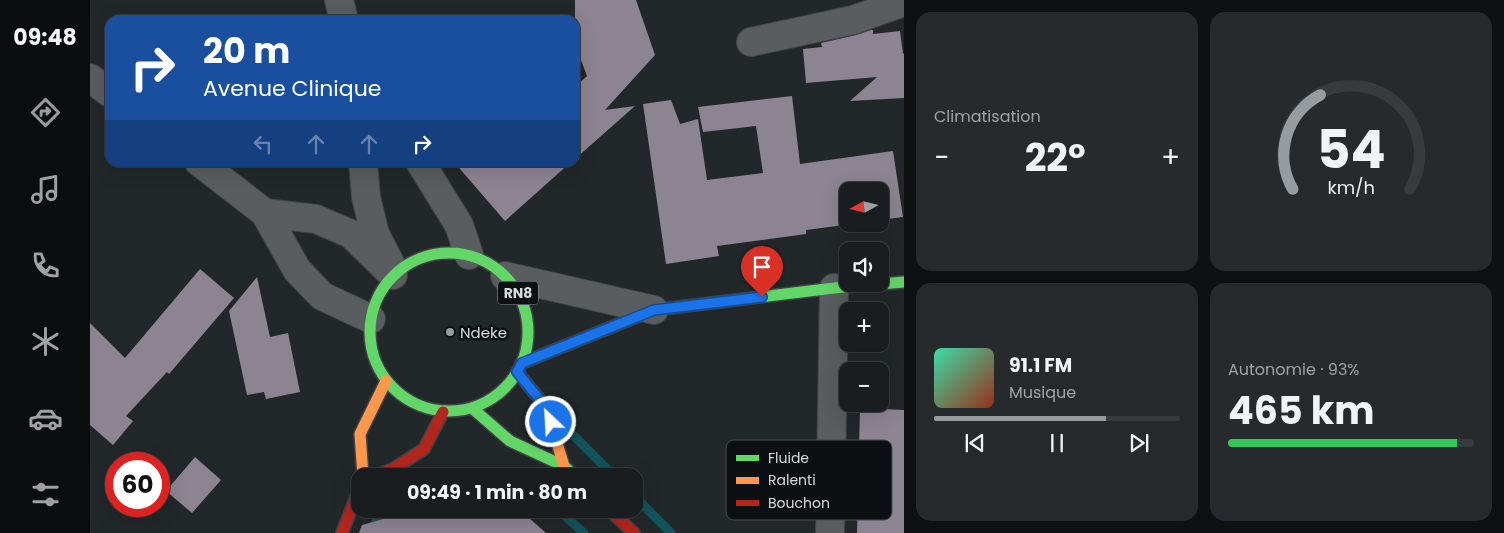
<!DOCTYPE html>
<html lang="fr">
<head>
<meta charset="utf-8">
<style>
  :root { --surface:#1a1d20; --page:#272a2d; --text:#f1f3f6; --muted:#9fa2a5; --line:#383b3e; --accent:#969ca0 }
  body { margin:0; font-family:Poppins,sans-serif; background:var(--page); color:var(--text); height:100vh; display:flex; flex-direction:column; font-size:19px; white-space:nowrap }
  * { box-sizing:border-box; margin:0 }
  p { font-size:16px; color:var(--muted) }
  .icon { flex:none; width:28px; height:28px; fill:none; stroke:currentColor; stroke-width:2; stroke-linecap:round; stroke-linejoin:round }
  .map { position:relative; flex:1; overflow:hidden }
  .details { display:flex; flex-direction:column; gap:12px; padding:12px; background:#0e1012; width:600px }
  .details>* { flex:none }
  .banner { position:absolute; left:15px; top:15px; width:475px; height:152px; border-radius:15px; box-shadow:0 5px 20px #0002,0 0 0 1px var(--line); background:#1a4fa0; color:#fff; overflow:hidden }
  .needle { width:32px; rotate:262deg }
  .tools { position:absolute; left:749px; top:182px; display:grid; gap:10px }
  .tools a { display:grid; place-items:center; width:50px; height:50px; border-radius:10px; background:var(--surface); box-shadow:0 5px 20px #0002,0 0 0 1px var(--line); font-size:25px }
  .speed { position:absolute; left:15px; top:452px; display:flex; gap:10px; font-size:25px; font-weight:700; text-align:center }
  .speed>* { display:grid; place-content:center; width:65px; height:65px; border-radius:50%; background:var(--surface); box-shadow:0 5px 20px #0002,0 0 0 1px var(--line); line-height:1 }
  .speed .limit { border:8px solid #d22; background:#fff; color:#111 }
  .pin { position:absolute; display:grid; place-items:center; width:42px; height:42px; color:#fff; margin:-51px -21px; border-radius:50% 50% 50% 0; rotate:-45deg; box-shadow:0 0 5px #0007 }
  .pin .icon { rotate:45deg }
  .me { position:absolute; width:55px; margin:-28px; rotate:335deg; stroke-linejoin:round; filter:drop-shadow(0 0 4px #0008) }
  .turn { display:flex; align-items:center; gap:18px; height:105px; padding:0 15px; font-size:22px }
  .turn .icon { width:65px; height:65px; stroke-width:2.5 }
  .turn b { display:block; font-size:35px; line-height:42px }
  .lanes { display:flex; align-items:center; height:48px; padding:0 15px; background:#0003; justify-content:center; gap:25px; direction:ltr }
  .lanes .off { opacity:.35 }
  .big { font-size:38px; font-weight:700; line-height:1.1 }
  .details .widget { flex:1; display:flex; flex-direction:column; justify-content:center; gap:8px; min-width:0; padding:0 18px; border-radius:15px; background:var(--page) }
  .details .dial { align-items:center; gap:0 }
  .dial svg { height:130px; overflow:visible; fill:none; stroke:var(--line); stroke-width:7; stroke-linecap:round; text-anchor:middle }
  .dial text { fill:var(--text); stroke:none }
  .song { display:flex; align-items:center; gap:15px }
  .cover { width:60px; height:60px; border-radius:8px; background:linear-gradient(135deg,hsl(160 70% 55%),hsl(10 70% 35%)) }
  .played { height:5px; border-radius:2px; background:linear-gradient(90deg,var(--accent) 70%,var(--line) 70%) }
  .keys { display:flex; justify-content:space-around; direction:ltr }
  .heat { display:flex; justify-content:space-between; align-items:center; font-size:28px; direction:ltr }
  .charge { height:8px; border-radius:4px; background:linear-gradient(90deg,#34c759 93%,var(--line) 0) }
  .details .tiles { flex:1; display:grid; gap:12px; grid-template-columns:repeat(2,1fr) }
  .trip { position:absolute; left:261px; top:468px; width:292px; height:50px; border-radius:15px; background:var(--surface); box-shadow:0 5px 20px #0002,0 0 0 1px var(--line); font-weight:700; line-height:50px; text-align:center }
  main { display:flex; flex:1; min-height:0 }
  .tabs { display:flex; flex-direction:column; width:90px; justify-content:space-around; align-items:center; background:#0a0c0d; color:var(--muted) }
  .tabs .icon { width:35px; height:35px }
  .tabs .on { color:var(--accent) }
  .tabs b { font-size:22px; color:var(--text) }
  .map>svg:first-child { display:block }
</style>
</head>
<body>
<main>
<nav class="tabs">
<b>09:48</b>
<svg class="icon on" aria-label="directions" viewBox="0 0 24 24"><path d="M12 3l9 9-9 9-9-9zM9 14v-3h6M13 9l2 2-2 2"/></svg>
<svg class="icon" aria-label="music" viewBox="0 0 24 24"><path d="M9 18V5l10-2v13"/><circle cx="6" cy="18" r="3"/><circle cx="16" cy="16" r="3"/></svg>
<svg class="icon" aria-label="phone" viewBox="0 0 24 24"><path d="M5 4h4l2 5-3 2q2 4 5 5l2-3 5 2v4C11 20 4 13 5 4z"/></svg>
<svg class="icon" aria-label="climate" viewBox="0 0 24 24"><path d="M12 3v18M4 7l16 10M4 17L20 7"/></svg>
<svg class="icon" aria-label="car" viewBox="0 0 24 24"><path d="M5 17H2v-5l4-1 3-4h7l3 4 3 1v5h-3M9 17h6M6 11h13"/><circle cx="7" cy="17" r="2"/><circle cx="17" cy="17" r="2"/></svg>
<svg class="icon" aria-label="filters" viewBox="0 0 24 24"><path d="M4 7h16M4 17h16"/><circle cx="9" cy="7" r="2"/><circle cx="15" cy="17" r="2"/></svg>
</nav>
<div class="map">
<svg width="814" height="533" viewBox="0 0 814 533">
  <rect width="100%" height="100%" fill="#22272a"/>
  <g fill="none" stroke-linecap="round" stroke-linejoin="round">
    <path stroke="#13535a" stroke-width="9" d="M478 430 524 476
      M362 476 397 472 428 474 430 476
      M545 497 581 533
      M467 509 494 533
      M280 533 293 509"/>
  </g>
  <path fill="#8d8492" d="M485 0H546L565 55 515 110 545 106 485 159V87L497 76 485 44Z
    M781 30H783V34L810 31 813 54 814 53V98L760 101 787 77 716 83 713 49 732 47 731 43 766 35Z
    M702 96 710 164 803 151 813 217 790 220V191H758V224H762L716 230V234L627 246 629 256 576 264 553 104 581 100 590 124 608 119 617 180 673 173 666 126 613 132 608 107Z
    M364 162H481L415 221Z
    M110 269 144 298 79 374 77 372 36 416 43 421 23 445 0 425V323L35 358Z
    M167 277 180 337 198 333 210 392 176 399 174 392 157 395 139 311Z
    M770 408 814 410V533H767Z
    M105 457 131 480 102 513 76 491Z
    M329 509H429L456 533H269L272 525Z"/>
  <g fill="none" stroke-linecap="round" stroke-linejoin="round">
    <g stroke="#404447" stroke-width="30">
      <path id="street" d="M249 0 254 20
        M661 42 763 20 814 2
        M0 78 20 93
        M109 162 175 213 207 270 232 296 281 319
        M273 162 276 197 285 234 300 263
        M330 162 369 225 379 255
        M175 213 226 219 261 234 303 275
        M415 276 564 310
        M740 533 744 288"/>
    </g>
    <g stroke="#404447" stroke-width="14">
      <path id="fast" d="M280 332a79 79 0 1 1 158 0a79 79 0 1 1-158 0Z
        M432 363 564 310 744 288 814 282
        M382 408 420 441 474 466 485 476"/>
    </g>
    <g stroke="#404447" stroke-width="14">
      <path id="slow" d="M427 372 456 407 474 466
        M273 476 270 434 296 381"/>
    </g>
    <g stroke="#404447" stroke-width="14">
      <path id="jam" d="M283 476 303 469 334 449 353 412
        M518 509 544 533
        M252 533 270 487"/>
    </g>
    <use href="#street" stroke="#5a5d60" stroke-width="28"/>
    <use href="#fast" stroke="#63d668" stroke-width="11"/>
    <use href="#slow" stroke="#ff974d" stroke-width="11"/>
    <use href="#jam" stroke="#b3261e" stroke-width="11"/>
  </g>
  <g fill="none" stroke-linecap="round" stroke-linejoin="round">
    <g stroke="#114b97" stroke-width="12">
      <path id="route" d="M461 422 456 407 427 372 432 363 564 310 672 297"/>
    </g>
    <use href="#route" stroke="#1a73e8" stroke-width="9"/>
  </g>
  <circle fill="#969ca0" stroke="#0c1013" stroke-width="2" cx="360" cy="332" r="5"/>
  <g text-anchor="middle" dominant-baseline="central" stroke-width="5" stroke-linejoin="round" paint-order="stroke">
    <rect fill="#0c1013" stroke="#999ea2" stroke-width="1" x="408" y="281.5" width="40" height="23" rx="4"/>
    <g font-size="14" font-weight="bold" fill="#d5dbdf">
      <text x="428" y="293">RN8</text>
    </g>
    <g font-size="15" fill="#d5dbdf" stroke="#0c1013" text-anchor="start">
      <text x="370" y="332">Ndeke</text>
    </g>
  </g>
  <rect x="636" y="440" width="166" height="80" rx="8" fill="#0c1013" stroke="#484d50" stroke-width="1"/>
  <rect x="646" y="455" width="23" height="6" fill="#63d668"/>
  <rect x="646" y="477" width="23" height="7" fill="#ff974d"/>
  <rect x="646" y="500" width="23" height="6" fill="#b3261e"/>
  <g font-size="14" fill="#d5dbdf">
    <text x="678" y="463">Fluide</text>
    <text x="678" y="485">Ralenti</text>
    <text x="678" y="508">Bouchon</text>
  </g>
</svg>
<div class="tools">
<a><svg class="needle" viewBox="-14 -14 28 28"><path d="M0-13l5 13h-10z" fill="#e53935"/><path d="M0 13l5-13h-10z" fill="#9fa2a5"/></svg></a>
<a><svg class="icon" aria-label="sound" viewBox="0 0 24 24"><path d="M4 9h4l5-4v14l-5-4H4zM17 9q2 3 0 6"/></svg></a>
<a>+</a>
<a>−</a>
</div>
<div class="speed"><div class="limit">60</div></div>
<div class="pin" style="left:672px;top:297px;background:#d93025"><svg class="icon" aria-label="arrive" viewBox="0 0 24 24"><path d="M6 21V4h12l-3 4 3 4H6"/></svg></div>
<svg class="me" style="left:461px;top:422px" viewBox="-20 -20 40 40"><circle r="17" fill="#1a73e8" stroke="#fff" stroke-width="3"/><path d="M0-11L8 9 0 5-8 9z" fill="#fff"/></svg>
<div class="trip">09:49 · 1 min · 80 m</div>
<div class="banner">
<div class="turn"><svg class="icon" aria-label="right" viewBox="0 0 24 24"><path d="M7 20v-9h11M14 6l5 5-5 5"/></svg><div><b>20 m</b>Avenue Clinique</div></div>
<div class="lanes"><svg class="icon off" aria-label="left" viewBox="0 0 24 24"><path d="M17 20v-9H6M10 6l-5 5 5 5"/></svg><svg class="icon off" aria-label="ahead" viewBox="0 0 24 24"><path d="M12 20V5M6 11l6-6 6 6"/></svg><svg class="icon off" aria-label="ahead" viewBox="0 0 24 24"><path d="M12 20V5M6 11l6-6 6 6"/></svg><svg class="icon" aria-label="right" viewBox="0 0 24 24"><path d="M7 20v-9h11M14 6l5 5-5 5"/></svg></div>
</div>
</div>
<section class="details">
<div class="tiles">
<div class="widget"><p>Climatisation</p>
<div class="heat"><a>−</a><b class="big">22°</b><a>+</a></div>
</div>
<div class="widget dial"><svg viewBox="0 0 100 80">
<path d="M14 69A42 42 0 1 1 86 69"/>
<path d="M14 69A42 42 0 0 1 31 11" stroke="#969ca0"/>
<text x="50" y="56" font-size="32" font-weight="700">54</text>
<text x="50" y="72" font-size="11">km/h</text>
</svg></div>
<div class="widget">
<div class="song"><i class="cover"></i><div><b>91.1 FM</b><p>Musique</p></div></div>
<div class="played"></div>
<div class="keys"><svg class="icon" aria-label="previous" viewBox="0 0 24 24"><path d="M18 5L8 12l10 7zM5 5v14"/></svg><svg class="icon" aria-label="pause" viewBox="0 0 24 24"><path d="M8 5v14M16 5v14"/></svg><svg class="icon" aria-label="next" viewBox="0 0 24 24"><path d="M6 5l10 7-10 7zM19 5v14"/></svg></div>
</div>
<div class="widget"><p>Autonomie · 93%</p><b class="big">465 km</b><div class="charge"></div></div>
</div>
</section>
</main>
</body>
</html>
